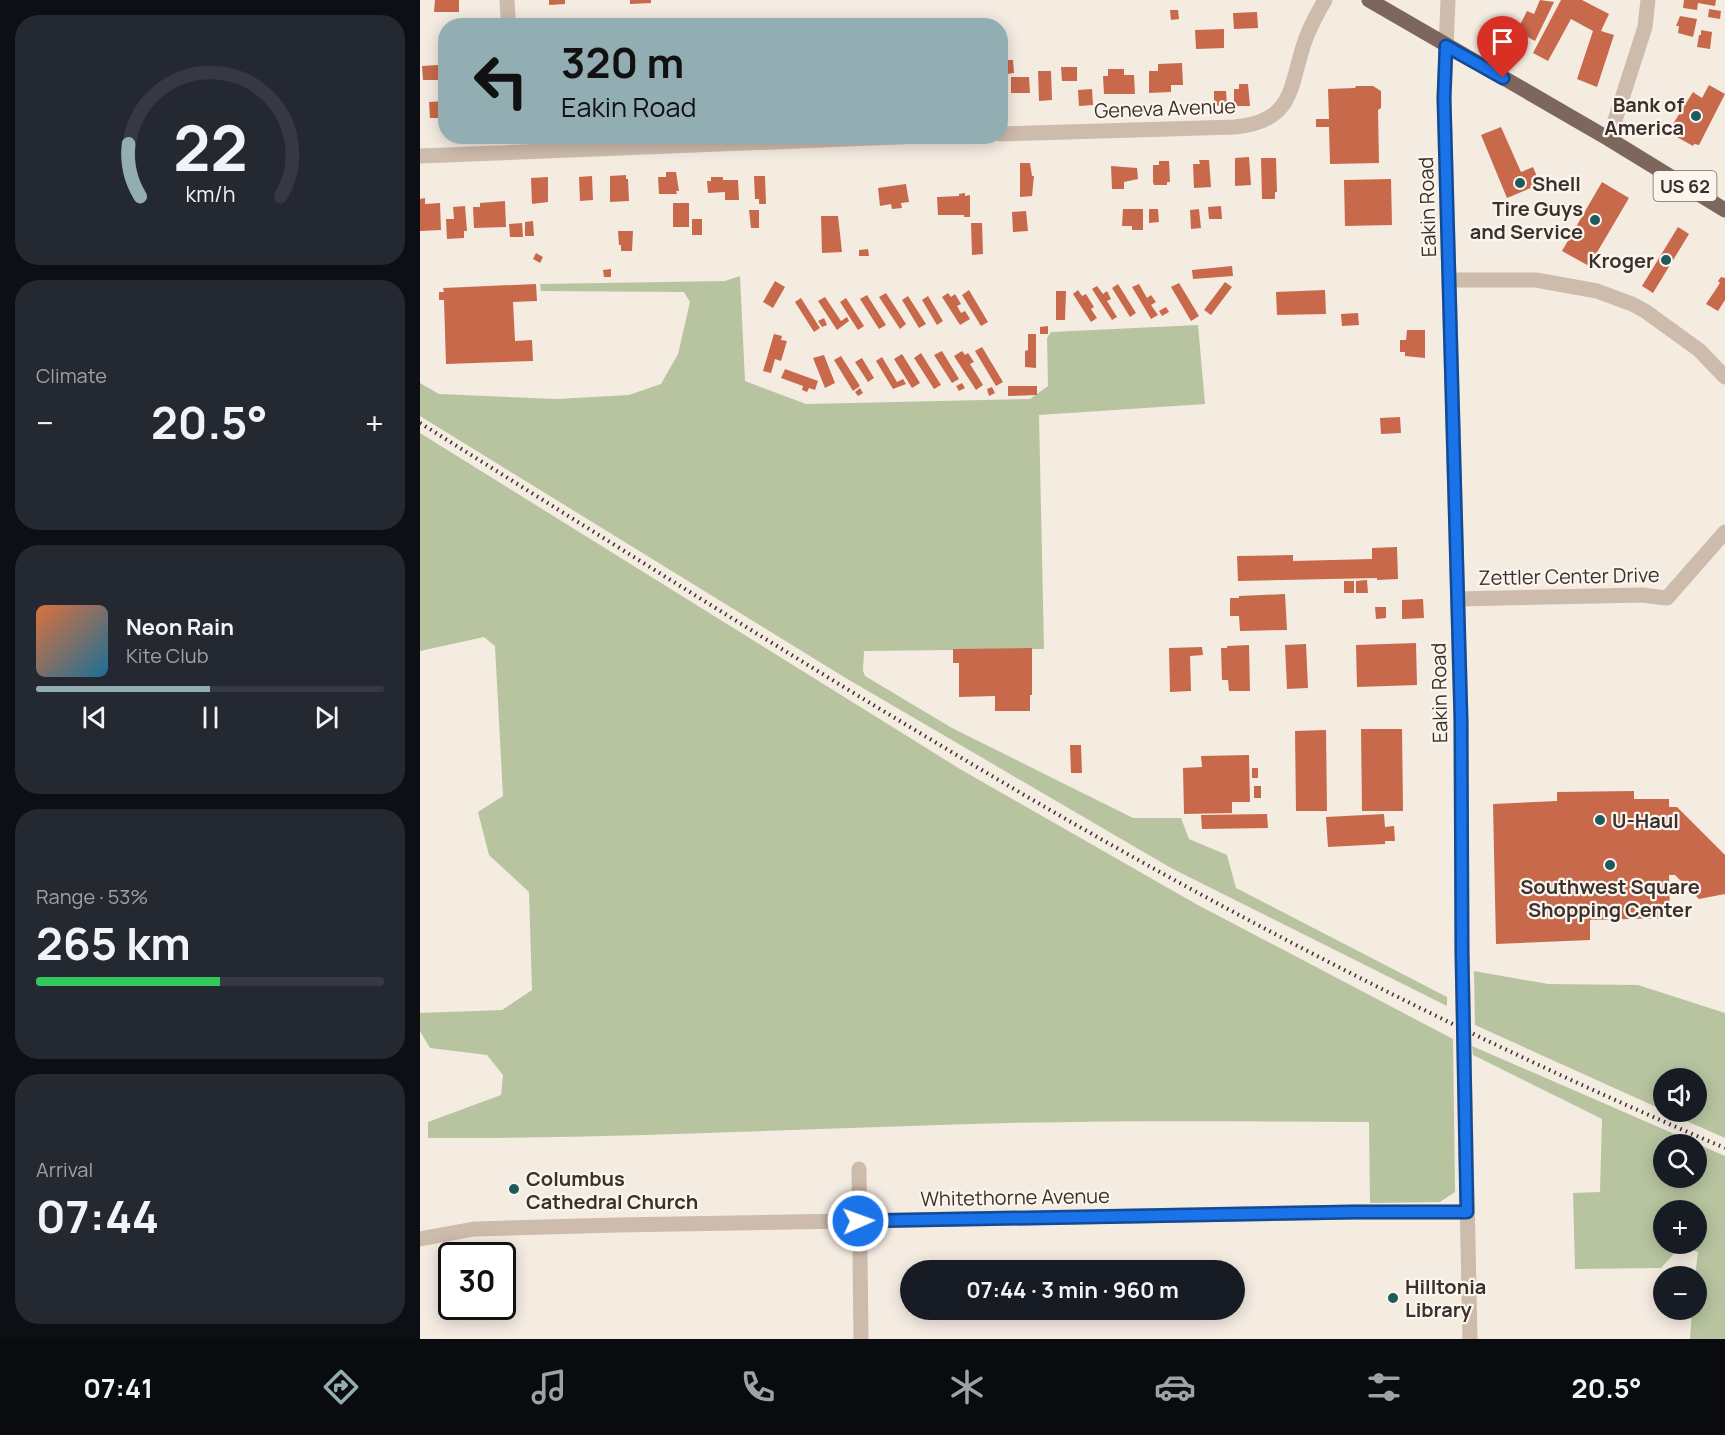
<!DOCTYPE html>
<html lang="en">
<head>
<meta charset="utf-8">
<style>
  :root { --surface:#171b24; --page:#242831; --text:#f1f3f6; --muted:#9ea1a6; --line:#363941; --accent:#92aeb2 }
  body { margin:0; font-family:Manrope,sans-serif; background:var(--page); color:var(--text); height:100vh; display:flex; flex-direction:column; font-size:22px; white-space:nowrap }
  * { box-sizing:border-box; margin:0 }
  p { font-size:20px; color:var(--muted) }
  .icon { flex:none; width:33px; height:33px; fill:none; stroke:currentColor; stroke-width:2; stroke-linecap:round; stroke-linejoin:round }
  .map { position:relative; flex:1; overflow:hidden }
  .panel { display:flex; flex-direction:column; gap:15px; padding:15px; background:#0d0f14; width:420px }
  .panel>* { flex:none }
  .top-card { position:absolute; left:18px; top:18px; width:570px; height:126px; border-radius:24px; box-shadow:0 3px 15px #0003; background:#92aeb2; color:#111; overflow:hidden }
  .fabs { position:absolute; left:1233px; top:1068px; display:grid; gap:12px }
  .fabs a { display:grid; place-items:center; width:54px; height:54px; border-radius:50%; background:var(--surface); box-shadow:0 3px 15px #0003; font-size:30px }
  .speed { position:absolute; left:18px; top:1242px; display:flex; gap:12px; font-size:30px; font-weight:700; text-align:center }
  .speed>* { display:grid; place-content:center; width:78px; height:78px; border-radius:50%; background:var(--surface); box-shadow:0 3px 15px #0003; line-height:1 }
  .speed .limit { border:3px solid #111; border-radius:9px; background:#fff; color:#111 }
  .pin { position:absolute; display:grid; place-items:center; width:51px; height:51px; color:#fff; margin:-62px -26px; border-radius:50% 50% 50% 0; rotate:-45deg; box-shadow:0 0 6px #0007 }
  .pin .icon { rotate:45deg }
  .me { position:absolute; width:66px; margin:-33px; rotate:88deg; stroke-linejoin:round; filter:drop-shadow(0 0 4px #0008) }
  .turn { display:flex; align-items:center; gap:21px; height:126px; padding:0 24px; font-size:27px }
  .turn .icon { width:78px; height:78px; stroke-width:2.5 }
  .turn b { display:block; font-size:42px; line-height:51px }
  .big { font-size:45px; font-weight:700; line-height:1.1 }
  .panel .card { flex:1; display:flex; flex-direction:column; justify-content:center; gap:9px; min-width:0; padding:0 21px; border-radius:24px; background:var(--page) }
  .panel .dial { align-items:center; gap:0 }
  .dial svg { height:156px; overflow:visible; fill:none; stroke:var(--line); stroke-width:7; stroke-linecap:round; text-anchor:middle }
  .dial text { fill:var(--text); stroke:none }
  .song { display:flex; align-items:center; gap:18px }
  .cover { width:72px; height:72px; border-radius:9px; background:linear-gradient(135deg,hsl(20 70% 55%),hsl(200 70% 35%)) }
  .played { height:6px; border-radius:3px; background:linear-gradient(90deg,var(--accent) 50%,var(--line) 50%) }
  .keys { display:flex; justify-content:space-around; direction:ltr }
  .heat { display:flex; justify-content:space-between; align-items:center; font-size:33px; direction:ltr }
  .charge { height:9px; border-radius:4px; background:linear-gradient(90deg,#34c759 53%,var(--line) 0) }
  .trip { position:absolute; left:480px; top:1260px; width:345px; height:60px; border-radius:30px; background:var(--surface); box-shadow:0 3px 15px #0003; font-weight:700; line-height:60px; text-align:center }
  .tabs { display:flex; height:96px; justify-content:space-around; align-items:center; background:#090b0e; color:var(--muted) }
  .tabs .icon { width:42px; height:42px }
  .tabs .on { color:var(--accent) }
  .tabs b { font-size:27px; color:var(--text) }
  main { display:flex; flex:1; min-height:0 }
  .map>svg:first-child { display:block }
</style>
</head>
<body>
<main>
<section class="panel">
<div class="card dial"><svg viewBox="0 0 100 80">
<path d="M14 69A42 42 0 1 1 86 69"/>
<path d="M14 69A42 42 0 0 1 8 42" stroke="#92aeb2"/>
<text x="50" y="56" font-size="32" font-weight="700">22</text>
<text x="50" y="72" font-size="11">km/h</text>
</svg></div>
<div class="card"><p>Climate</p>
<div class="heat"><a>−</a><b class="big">20.5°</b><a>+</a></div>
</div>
<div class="card">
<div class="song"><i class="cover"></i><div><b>Neon Rain</b><p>Kite Club</p></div></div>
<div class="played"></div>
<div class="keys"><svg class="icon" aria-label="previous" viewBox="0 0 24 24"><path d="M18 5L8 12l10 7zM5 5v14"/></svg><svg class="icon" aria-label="pause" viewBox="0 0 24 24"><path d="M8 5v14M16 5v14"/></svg><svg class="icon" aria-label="next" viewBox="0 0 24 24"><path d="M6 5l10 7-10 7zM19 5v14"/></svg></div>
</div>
<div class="card"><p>Range · 53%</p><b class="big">265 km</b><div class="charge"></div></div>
<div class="card"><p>Arrival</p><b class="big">07:44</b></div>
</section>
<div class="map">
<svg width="1305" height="1339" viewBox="0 0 1305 1339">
  <rect width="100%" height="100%" fill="#f4ebe1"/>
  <path fill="#b8c4a0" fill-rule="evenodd" d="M320 276 325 381 386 404 610 399 628 386 627 338 631 332 778 325 785 404 619 415 624 649 444 651 443 671 445 676 532 728 713 818H761L769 839 807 855 816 888 1027 997V1006L751 868 424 677 0 416V383L19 394 137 399 209 395 241 384 258 354 270 302 264 292 121 291 120 284 305 281Z
    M0 433 540 769 776 904 1033 1039 1035 1192 1020 1202 950 1203 949 1122C806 1121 662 1120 519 1125 348 1130 178 1139 8 1138V1122L81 1095 83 1075 67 1055 10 1048 0 1031V1013L82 1010 112 990 109 892 69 855 58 812 83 796 75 646 64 637 0 651Z
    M1054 971 1128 984 1218 985 1305 1013V1138L1246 1112H1276V1078H1244L1243 1110 1055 1025Z
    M1052 1046 1305 1156V1339H1270L1272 1310H1276L1275 1276 1278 1252 1260 1247 1241 1268 1155 1269 1153 1193 1180 1192 1182 1119 1053 1055ZM1244 1144H1276V1178H1244ZM1276 1210V1244H1244V1210Z"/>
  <path fill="#c8694b" d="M15 0H39V12H14Z
    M129 0H145V4L129 5Z
    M210 0H231V3L210 4Z
    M1120 0 1134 2 1115 41 1097 31 1107 11 1114 14Z
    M1141 0H1162L1189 14 1181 31 1194 35 1177 87 1157 79 1173 31 1151 19 1128 61 1113 53Z
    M1264 0H1296L1295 6 1278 3 1277 10 1263 8Z
    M1289 9 1301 11 1300 19 1288 17Z
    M750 10H758L759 19 751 20Z
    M837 12 838 28 814 29 813 13Z
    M1260 16 1277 19 1273 37 1258 33 1259 26H1256Z
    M336 18 337 26H323V19Z
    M804 29V48L776 49 775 30Z
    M1281 30 1292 32 1290 49 1277 47 1279 35H1281Z
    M580 52H583L584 66H580Z
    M587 60H593L594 73 587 74Z
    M762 63 763 85H751V92L729 93V71H738V64Z
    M18 65V80H3L2 66Z
    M641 67H657V81H642Z
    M688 69H704V75H714L715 94H684L683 76H688Z
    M618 71H631L632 100 619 101Z
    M591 77H609L610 93H591Z
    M819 84H828L830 106H814V89H819Z
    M1289 85 1305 94 1279 145 1274 144 1273 146 1248 132 1273 92 1282 98Z
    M936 86H953L961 91V108L958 110 959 163 910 164 909 127H896V119H909L908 89 935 88Z
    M672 89 673 105 659 106 658 90Z
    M794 91H806L807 105 794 106Z
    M26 101V118H10L9 102Z
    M1081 127 1101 172 1113 167 1120 184 1087 198 1061 135Z
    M829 157 831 185 815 186V158Z
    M841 158H856L857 192H855V199H842Z
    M779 160H789L791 187 774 188 773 164H780Z
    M739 161H749L750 182H747V185H734L733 182V165H739Z
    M600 163H610L612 176H614L612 196 600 197Z
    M691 166 717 168 718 179 704 182V189H692Z
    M246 172H256L259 191H256L257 194H239L238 177H246Z
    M206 175V179H208L209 201 190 202V176Z
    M172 176 173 200 160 201 159 177Z
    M334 176H345L346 204H339V199H335Z
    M128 177V202L112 204 111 178Z
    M291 177H303V180H318L319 200H305V192L288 193 287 181H291Z
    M971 179 972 225 925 226 924 180Z
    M1182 182 1209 198 1169 266 1142 251Z
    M486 184 489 202 481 203 482 208 472 209 471 204 460 206 458 188Z
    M545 193V196L550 195V217H544V215H518L517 197 539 196V194Z
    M5 198V204L20 203 21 230 0 231V199Z
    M85 201 86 227 54 228 53 207H60V203Z
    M253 203H269V227H253Z
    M45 206 47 231H44V238L27 239 26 219H34L33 207Z
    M801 206 802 219H789L788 207Z
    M703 209H723V230H712V226H702Z
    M729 209H738L739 222 729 223Z
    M779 209 781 228 771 229 770 210Z
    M329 210H339V228H331Z
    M606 211 608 231 593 232 592 212Z
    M401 216H418L422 252 402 253Z
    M272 219H282V235H272Z
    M113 221 114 236H105V222Z
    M102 223 103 237H90L89 224Z
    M551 223H562L563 254 552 255Z
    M1258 227 1269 234 1233 293 1222 286Z
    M198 231H213L212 251H201V245H199Z
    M448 249 449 256H439V250Z
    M116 253 123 257 120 263 113 259Z
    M812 266 813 276 773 279 772 270Z
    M191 269V277H184L183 270Z
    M1301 277 1305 278V300L1298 311 1286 304 1300 283 1298 281Z
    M355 281 365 287 353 308 343 302Z
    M805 282 812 287 791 315 784 310Z
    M759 283 779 316 771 321 751 287Z
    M116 284 117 301 93 302 95 341 112 340 113 361 26 364 24 300H19V292H24L23 288Z
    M698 284 716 313 710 317 692 288Z
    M719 284 727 298 731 295 736 302 731 305 738 315 731 319 712 287Z
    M677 286 683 294 687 291 691 299 687 301 697 317 692 320 672 289Z
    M549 290 568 322 561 326 542 295Z
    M658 290 662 296 666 294 674 307 671 309 677 318 671 322 653 294Z
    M905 290 906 314 857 315 856 292Z
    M636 291H646L645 320H636Z
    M466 293 486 324 480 329 459 297Z
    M528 293 531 297 535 294 541 304 537 306 541 313 545 311 550 319 540 325 522 297Z
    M447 295 466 325 459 329 440 299Z
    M488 296 506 324 499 328 482 300Z
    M508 296 523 321 517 325 502 300Z
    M405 297 421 321 427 317 429 321 417 330 398 301Z
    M381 298 400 328 394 332 375 302Z
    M426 298 444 326 438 330 420 302Z
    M746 307 749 312 742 316 739 311Z
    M938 313 939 325 922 326 921 314Z
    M404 318 407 325 402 327 398 321Z
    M628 326V334H620V327Z
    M987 330H1005V358L985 356V352H980V340H986Z
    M354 334 362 336 361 340 367 341 361 361 355 359 351 373 343 371Z
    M608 334H616V368L605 367V351L608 350Z
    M562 347 583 382 576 386 555 351Z
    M522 351 539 379 532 383 514 355Z
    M542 351 545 355 548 353 554 362 550 364 563 385 556 390 534 356Z
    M501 353 521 385 514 389 494 358Z
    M482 354 500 383 492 388 474 359Z
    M404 355 415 383 405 388 393 358Z
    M421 356 440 386 433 391 414 360Z
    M462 357 477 382 483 379 486 384 473 389 456 361Z
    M442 358 454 378 448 382 435 362Z
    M365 369 398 381 395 390 389 388 387 392 382 390 383 386 361 378Z
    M542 383 545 388 539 391 536 386Z
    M588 386H617V395L588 396Z
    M572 387 575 393 569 396 567 389Z
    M440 388 443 393 438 396 435 392Z
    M980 417 981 433 961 434 960 418Z
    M977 547 978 579 957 580V578L818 581 817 556 873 555V561L952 559V548Z
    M947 580 948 593H936V581Z
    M924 581H934V593H924Z
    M865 594 867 630 820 631 819 616H810V598H819V596Z
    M1003 599 1004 618 982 619V600Z
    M955 607H966V618L956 619Z
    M996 643 997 685 937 687 936 645Z
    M886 644 888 688 867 689 865 645Z
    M829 645 830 691H809L808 680H802L801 648H807V646Z
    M782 647 783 655 770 656 771 691 750 692 749 648Z
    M612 648V695H610V711H575V696L539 697V663H533V649Z
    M941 729H982L983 811H942Z
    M906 730 907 811H876L875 731Z
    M650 745H661L662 773H651Z
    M829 755 830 802H812V813L764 814 763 768 782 767 781 756Z
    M832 768H838V778H832Z
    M834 786H841V798H834Z
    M1214 791V799H1249V807H1257L1305 855V894L1279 899 1255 875H1249L1250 918 1170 920V940L1076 944 1073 804 1137 801V792Z
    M847 814 848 828 782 829 781 815Z
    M964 814 965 827 974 826 975 841H965V844L908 847 906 817Z"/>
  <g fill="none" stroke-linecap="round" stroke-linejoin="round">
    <path stroke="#cdbbac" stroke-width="15" d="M87 0 88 17
      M1028 0 1024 98 1041 720 1042 953 1050 1339
      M580 134 815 127C877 121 869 84 886 38 891 25 898 12 905 0
      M1189 139 1225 27 1228 0
      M0 156 502 136
      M1030 280H1116L1177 291 1212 304 1225 311 1279 350 1305 377
      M1038 599 1222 595 1247 598 1305 532
      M439 1169 441 1339
      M0 1239 54 1229 198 1225 934 1212H1047"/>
    <path stroke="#7d675c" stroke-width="15" d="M949 0 1189 139 1305 210"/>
    <path stroke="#3b302b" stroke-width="4" stroke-dasharray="1.5 4.5" stroke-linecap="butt" d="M0 423C176 533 352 645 530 751 778 900 1039 1035 1305 1148"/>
  </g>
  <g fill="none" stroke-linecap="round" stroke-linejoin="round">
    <g stroke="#114b97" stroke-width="15">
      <path id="route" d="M438 1221 934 1212H1047L1042 953 1041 720 1024 98 1026 46 1083 78"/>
    </g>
    <use href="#route" stroke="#1a73e8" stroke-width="10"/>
  </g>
  <g fill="#1f5a5e" stroke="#fbf5ee" stroke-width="2">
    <circle cx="1276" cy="116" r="6"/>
    <circle cx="1100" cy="183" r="6"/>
    <circle cx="1175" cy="220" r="6"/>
    <circle cx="1246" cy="260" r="6"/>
    <circle cx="1180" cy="820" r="6"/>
    <circle cx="1190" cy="865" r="6"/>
    <circle cx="94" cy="1189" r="6"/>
    <circle cx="973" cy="1298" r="6"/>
  </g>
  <g text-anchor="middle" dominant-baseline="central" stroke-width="4.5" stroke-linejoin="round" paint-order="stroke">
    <rect fill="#fbf5ee" stroke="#756b66" stroke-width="1.5" x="1233.5" y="171" width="63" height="30" rx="4.5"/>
    <g font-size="18" font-weight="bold" fill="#3b302b">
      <text x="1265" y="186">US 62</text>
    </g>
    <g font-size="20" font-weight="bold" fill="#3b302b" stroke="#fbf5ee" text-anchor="start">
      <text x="1264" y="104" text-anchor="end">Bank of<tspan x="1264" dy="23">America</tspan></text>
      <text x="1112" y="183">Shell</text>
      <text x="1163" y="208" text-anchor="end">Tire Guys<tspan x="1163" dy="23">and Service</tspan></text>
      <text x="1234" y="260" text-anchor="end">Kroger</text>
      <text x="1192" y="820">U-Haul</text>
      <text x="1190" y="886" text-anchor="middle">Southwest Square<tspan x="1190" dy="23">Shopping Center</tspan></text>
      <text x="106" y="1178">Columbus<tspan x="106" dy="23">Cathedral Church</tspan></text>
      <text x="985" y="1286">Hilltonia<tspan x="985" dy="23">Library</tspan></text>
    </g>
    <g font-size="20" fill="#3b302b" stroke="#fbf5ee">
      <text transform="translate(745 108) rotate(-2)">Geneva Avenue</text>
      <text transform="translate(1007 207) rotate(-92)">Eakin Road</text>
      <text transform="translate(1149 576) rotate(-1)">Zettler Center Drive</text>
      <text transform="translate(1019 693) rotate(-91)">Eakin Road</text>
      <text transform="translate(595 1197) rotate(-1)">Whitethorne Avenue</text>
    </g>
  </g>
</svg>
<div class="fabs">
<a><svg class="icon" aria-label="sound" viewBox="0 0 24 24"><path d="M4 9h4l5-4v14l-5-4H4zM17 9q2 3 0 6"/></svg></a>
<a><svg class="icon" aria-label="search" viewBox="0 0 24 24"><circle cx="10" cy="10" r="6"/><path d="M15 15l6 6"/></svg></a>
<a>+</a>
<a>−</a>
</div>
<div class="speed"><div class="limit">30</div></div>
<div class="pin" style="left:1083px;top:78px;background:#d93025"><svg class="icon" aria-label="arrive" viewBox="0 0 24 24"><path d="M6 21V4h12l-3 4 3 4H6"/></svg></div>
<svg class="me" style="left:438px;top:1221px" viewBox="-20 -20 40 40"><circle r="17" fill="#1a73e8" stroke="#fff" stroke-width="3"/><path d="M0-11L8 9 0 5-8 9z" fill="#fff"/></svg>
<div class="trip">07:44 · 3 min · 960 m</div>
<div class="top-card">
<div class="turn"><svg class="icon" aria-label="left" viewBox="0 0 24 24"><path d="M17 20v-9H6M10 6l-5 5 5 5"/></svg><div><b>320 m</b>Eakin Road</div></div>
</div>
</div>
</main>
<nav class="tabs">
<b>07:41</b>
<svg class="icon on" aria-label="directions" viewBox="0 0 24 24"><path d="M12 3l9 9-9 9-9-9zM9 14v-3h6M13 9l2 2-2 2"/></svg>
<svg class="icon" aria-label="music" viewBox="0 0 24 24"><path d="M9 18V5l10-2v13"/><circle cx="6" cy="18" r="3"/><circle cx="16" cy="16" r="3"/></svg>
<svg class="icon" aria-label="phone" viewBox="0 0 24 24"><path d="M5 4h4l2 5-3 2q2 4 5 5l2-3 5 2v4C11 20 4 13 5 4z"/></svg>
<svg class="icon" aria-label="climate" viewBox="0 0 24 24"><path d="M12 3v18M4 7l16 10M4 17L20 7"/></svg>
<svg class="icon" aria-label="car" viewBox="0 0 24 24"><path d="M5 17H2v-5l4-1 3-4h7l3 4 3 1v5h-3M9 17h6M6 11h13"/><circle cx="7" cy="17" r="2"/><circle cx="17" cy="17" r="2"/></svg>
<svg class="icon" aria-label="filters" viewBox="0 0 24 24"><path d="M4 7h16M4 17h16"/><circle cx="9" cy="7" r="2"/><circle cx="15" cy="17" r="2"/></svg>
<b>20.5°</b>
</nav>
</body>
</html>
